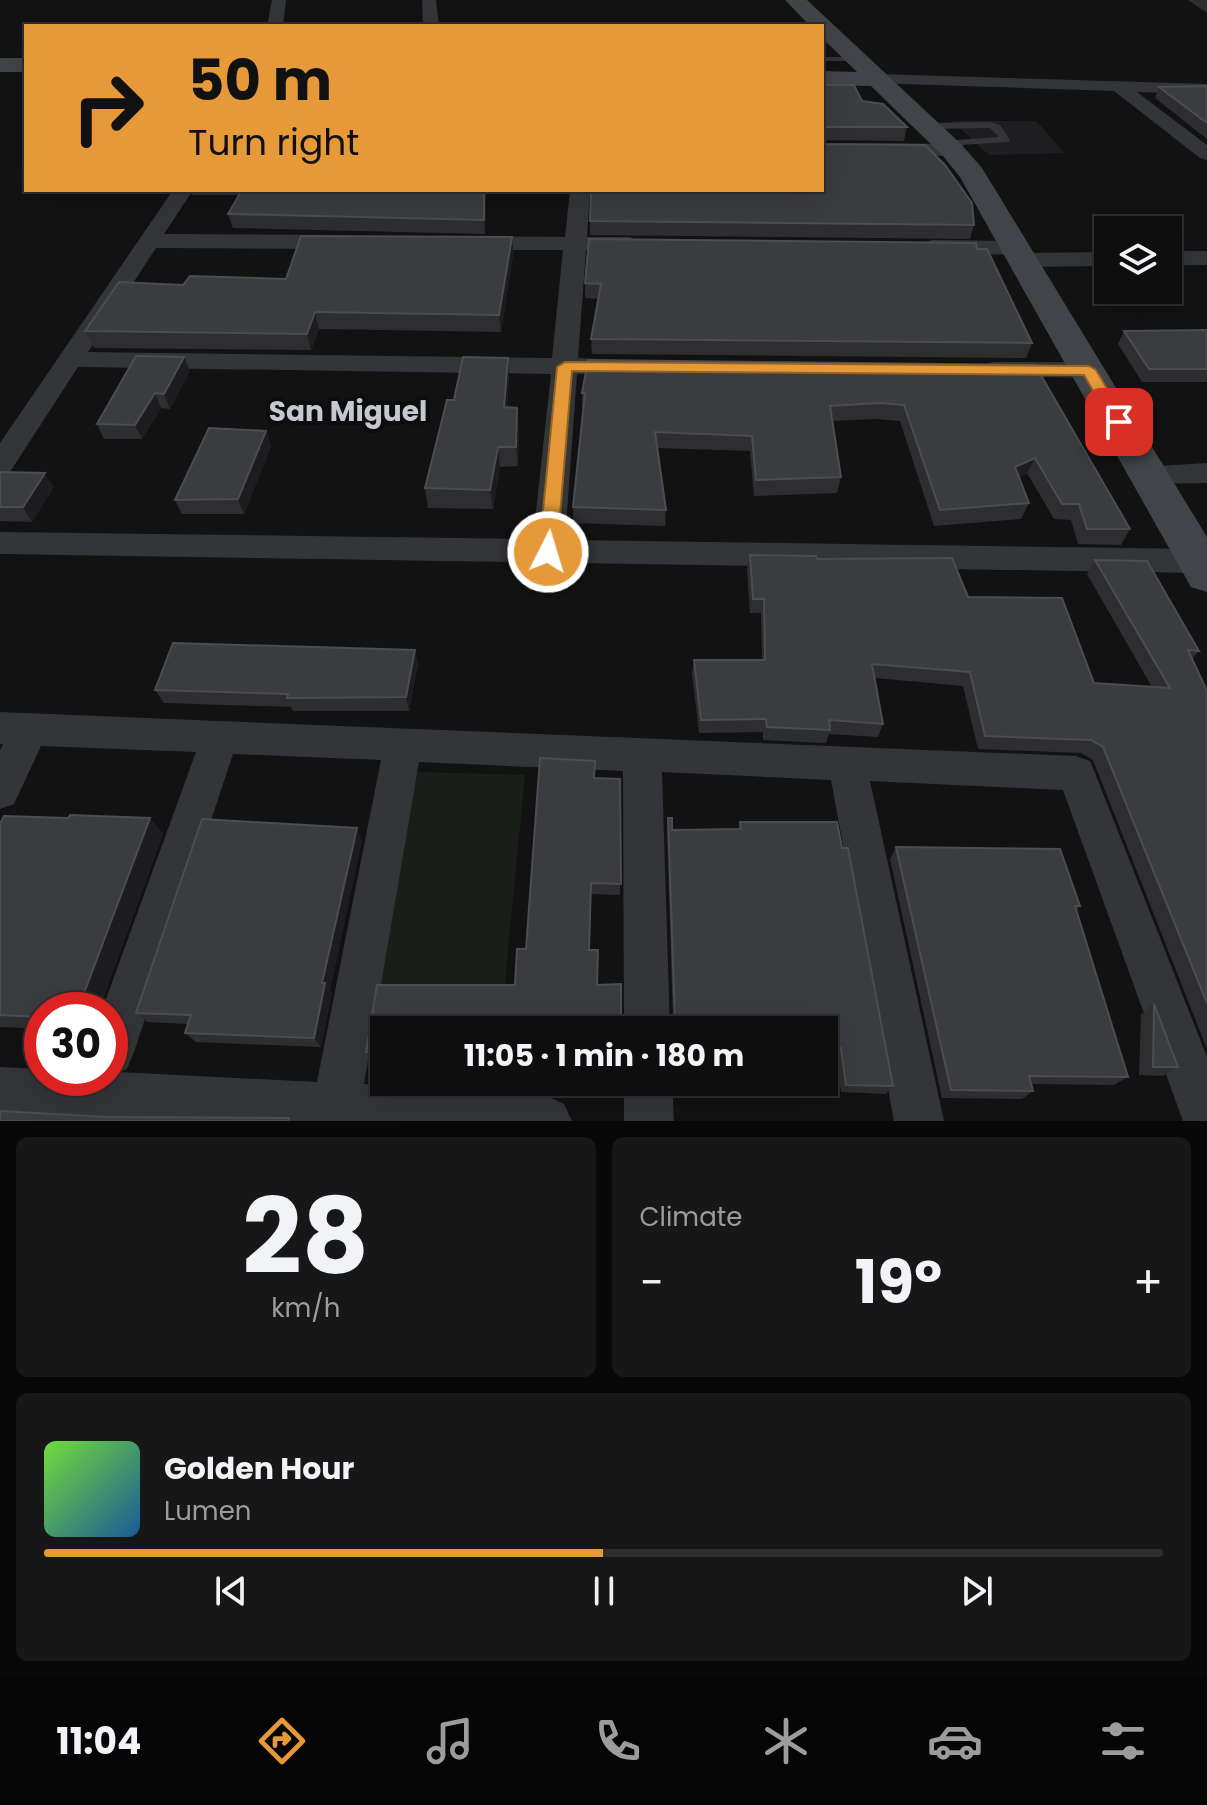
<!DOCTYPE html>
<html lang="en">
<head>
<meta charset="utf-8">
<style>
  :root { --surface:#0e0e0e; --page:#171717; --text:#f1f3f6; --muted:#9b9c9e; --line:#2e2e2e; --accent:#e59938 }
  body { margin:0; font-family:Poppins,sans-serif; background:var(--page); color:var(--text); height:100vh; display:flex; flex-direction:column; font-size:30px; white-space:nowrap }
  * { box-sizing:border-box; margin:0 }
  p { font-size:26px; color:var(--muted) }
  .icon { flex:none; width:44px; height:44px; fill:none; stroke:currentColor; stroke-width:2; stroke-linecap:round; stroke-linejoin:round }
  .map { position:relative; height:1121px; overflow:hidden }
  .sheet { display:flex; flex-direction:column; gap:16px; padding:16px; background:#080808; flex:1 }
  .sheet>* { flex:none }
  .top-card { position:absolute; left:24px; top:24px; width:800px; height:168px; border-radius:0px; box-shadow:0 8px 32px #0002,0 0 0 2px var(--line); background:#e59938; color:#111; overflow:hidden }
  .controls { position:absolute; left:1094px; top:216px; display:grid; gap:16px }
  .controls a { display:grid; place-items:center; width:88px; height:88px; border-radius:0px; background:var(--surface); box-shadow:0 8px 32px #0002,0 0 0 2px var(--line); font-size:40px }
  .speed { position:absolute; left:24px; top:992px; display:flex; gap:16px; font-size:40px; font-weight:700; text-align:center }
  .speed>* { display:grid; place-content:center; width:104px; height:104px; border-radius:50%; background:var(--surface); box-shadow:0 8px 32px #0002,0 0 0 2px var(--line); line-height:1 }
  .speed .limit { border:12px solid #d22; background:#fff; color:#111 }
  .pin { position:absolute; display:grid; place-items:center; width:68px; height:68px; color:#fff; margin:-34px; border-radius:16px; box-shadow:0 4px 12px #0006 }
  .me { position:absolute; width:88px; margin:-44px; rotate:5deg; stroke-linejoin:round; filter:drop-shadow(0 0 6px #0008) }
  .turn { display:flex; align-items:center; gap:28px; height:168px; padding:0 32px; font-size:36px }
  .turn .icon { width:104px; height:104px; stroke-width:2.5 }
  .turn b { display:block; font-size:56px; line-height:68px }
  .big { font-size:60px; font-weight:700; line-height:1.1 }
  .sheet .card { flex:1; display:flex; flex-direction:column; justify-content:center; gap:12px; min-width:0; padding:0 28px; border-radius:12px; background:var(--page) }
  .sheet .dial { align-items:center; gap:0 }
  .dial b { font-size:104px; line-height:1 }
  .song { display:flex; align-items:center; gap:24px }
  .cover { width:96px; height:96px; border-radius:12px; background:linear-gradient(135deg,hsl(100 70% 55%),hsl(210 70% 35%)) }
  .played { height:8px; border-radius:4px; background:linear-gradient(90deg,var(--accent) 50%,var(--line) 50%) }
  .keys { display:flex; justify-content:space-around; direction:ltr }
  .heat { display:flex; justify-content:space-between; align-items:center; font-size:44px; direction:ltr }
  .sheet .tiles { flex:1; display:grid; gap:16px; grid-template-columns:1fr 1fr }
  .card:last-child { grid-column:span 2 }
  .trip { position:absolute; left:370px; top:1016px; width:468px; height:80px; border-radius:0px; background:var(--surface); box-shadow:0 8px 32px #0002,0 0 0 2px var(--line); font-weight:700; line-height:80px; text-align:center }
  .tabs { display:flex; height:128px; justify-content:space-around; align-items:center; background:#060606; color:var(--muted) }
  .tabs .icon { width:56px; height:56px }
  .tabs .on { color:var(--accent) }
  .tabs b { font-size:36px; color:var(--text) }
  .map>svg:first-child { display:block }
</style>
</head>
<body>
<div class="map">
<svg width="1207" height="1121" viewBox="0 0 1207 1121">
  <rect width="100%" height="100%" fill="#121213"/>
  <path fill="#1e1e20" d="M952 121H1036L1065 153 989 155Z"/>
  <path fill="#191e19" d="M417 772 525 775 504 992 378 988Z"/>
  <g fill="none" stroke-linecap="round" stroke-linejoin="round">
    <path fill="#333538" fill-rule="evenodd" d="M822 57H857L861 59 857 61H822Z
      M991 122 1000 125 1010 140 1008 142 945 146 940 143 942 141 999 137 990 128 927 129 922 126 927 123Z"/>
    <path fill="#333538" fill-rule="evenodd" d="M272 0H286L283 26H267Z
      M422 0H436L439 26H423Z
      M878 74 1207 84V94L1137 92 1207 145V160L1200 158 1114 91 872 83 869 79Z
      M822 143 952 144 962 150 952 156 822 155Z
      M173 190H193L164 234 342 235 353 242 342 249 156 248 88 352 552 358 563 250H469L458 243 469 236 565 237 570 190H590L587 237H630L641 244 630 251 586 250 578 358 640 361 644 367 640 373 577 374 565 540 1199 549 1207 552V570L1199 573 0 554V532L533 539 551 374 78 367 10 472 0 475V443Z
      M933 240 1018 241 1029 248 1018 255 925 252 922 247 925 242Z
      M1168 251H1207V265H1168Z
      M1108 252V266L1025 267 1017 265 1014 260 1017 255 1025 253Z
      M994 362H1089L1098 364 1102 370 1098 376 1089 378 985 376 981 370 985 364Z
      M1207 463V483L1149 484 1139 481 1134 474 1139 467Z
      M0 712 1076 756 1090 761 1095 773 1207 1057V1121H1183L1063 790 870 781 944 1121H894L831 780 662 772 670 1030H624L623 771 419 762 364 1084 547 1096 564 1104 572 1121H120L0 1115V1067L42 1069V1078H110V1010H102L196 752 41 746 14 804 0 809V751L3 744H0ZM233 754 381 760 317 1082 118 1072 127 1069 134 1052Z
      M624 1082H672L674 1121H624Z"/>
    <path fill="#414448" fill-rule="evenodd" d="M785 0H807L961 144 982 168 1207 537V592L1191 587 960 177 943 156 871 86 822 85V71L857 72 822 38V26H810Z
      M0 58H26V72H0Z"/>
  </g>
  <path fill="#2e2e31" d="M1188 0H1207V13Z
    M822 85 862 101 907 127 904 141 822 140Z
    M1207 86V139L1155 98 1159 87Z
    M822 144 974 225 970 239 590 235V221Z
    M191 190H486L485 234 233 228 228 214 239 195H193Z
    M512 237 513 254 501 332 319 329 311 350 94 348 85 331 183 285 286 279Z
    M977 249 1032 343 1026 358 592 354 591 339 598 299 585 298V283Z
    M1207 330V382H1142L1118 344 1124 331Z
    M184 357 190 371 170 409 161 408 142 439H104L97 424Z
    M508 358 509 377 507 407 517 408 519 427 518 466 500 467 493 509 428 508 425 488 454 400Z
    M1035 365 1130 529 1121 545 1078 544 1071 520 1054 519 1027 473 1019 477 1029 503 1021 519 934 526 900 421 875 419 832 421 841 477 837 493 754 496 750 451 658 448 666 510 665 526 573 523V507L584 408H582V393Z
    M266 431 271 446 244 514H182L175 500Z
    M0 472 54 487 32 522 0 521Z
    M750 555 817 559 968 597 1094 683 1152 687 1087 574 1095 560 1199 651 1192 659 1207 691V1049L1093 760 1081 753 978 749 963 686 875 678 883 724 878 737 829 734 826 743 763 740V732L699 733 692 673 694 660H762L761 613H750L747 569Z
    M418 664 409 711H293L291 707 164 703 155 690Z
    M540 758 595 761 594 778 620 779V895L591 894 590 950H598L597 985 621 984V1021L624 1024H672L673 1023 667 829 668 818H672V830L739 829 740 822H837L842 848H848L893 1086 886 1094 841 1092 836 1056H824V1030H384V1060H371L366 1052 377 985H515L517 949H526Z
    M68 818H150L163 834 100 1007 103 1010H42V1029L0 1027V824Z
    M362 840 330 990 332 993 321 1047 196 1042 185 1033 188 1024 147 1022 136 1013Z
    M896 847 1080 906 1076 911 1128 1077 1114 1085 1031 1084 1033 1091 1022 1099 942 1098 890 859Z
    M1154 1004 1178 1067 1163 1076 1139 1075 1141 1014Z"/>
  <path fill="#1d1d1f" d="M484 190H486L485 234 484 220Z
    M512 237 513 254 501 332 499 315Z
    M315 312 319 329 311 350 307 334Z
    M184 357 190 371 170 409 164 394Z
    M508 358 509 377 506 426 504 407Z
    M155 393 161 408 142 439 135 425Z
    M517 408 519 427 518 466 516 447Z
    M266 431 271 446 244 514 238 499Z
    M498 447 500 467 493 509 490 490Z
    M1035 458 1027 473 1008 482 1015 467Z
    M45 473 54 487 32 522 23 507Z
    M415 650 418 664 409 711 406 697Z
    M150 818 163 834 100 1007 103 1010H93L83 996Z
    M357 828 362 840 330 990 332 993 321 1047 314 1038 322 983Z"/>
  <path fill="#3b3c3f" stroke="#4b4d51" stroke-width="2" d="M822 85H854L862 101 883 104 907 127H824L822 129Z
    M1207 86V123L1159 87Z
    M822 140V144L925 145 945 165 972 203 974 225 590 221 591 190H822Z
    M242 190H484V220L228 214Z
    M301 236 512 237 499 315 315 312 307 334 85 331 119 282 183 285 190 276 286 279Z
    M589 239 976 243 977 249H987L1032 343 591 339 601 284 585 283Z
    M1207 330V369H1149L1124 331Z
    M136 356 184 357 164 394 155 393 135 425 97 424Z
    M463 357 508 358 504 407 517 408 516 447H498L490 490 425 488 447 400H454Z
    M588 360 1035 365 1130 529H1087L1079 504H1062L1035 458 1015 467 1029 503 940 510 904 405 879 403 830 406 841 477 756 480 752 436 655 432 666 510 573 507 585 393H582Z
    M209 428 266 431 238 499 175 500Z
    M0 472 45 473 23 507H0Z
    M750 555 816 556 817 559 952 558 968 597 1062 598 1094 683 1170 688 1095 560 1147 561 1199 651 1188 650 1207 691V1003L1103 747 1091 740 985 736 970 672 872 664 883 724 829 720 830 730 767 727 766 719 701 720 694 660H765L764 599H753Z
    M173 643 415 650 406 697 287 698 288 694 155 690Z
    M540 758 595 761 594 778 620 779 621 884 591 883 589 950H598L597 985 621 984V1021L624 1024H672L675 1021 668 818H672V830L741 829 740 822H837L842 848H848L893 1086 846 1085 841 1048 824 1047V1030H384V1052H366L377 985H515L517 949H526Z
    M70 815 150 818 83 996 91 1000V1008L74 1007 72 1010H42V1017L0 1015V824L4 816 68 818Z
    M202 819 357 828 322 983H325L314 1038 185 1033 191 1015 136 1013Z
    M896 847 1060 849 1080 906H1075L1128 1077 1029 1076 1033 1091 951 1090Z
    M1154 1004 1178 1067H1153Z
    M0 1111 107 1117 289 1118 288 1121H0Z"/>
  <path fill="#e59938" stroke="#956324" stroke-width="2" d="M565 362 1089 366 1096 370 1127 422 1124 426H1113L1084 375 572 371 557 552 548 559 539 552 557 367Z"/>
  <g text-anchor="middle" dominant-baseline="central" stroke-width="8" stroke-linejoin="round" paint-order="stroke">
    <g font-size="28" font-weight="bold" fill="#c5c9cf" stroke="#0d0d0e">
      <text x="348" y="411">San Miguel</text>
    </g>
  </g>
</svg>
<div class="controls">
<a><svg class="icon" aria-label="layers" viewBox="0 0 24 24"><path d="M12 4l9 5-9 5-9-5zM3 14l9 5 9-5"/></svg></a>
</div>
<div class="speed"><div class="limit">30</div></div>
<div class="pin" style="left:1119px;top:422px;background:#d93025"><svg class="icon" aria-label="arrive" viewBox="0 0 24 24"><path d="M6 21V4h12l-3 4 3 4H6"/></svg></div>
<svg class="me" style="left:548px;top:552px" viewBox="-20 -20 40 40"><circle r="17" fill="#e59938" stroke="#fff" stroke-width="3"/><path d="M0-11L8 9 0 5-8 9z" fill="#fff"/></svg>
<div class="trip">11:05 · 1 min · 180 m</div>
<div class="top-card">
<div class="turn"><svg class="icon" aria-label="right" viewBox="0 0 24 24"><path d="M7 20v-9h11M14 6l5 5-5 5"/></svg><div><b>50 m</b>Turn right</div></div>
</div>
</div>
<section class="sheet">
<div class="tiles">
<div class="card dial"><b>28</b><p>km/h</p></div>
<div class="card"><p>Climate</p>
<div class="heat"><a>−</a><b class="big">19°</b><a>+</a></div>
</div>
<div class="card">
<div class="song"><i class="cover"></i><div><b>Golden Hour</b><p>Lumen</p></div></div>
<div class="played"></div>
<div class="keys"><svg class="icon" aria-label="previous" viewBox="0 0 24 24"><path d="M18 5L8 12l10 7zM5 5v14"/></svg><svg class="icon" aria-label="pause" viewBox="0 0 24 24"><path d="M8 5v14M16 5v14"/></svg><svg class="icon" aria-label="next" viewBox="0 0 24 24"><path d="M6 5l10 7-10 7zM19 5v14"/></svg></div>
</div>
</div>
</section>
<nav class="tabs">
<b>11:04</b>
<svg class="icon on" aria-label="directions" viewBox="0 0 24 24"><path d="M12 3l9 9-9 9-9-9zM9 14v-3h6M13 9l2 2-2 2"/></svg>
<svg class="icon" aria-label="music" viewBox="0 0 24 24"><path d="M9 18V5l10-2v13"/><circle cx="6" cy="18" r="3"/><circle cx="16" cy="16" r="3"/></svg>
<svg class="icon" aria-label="phone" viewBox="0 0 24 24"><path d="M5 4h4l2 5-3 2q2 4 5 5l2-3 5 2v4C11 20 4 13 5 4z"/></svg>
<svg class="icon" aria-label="climate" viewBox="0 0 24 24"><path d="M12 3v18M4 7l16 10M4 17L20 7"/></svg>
<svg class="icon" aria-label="car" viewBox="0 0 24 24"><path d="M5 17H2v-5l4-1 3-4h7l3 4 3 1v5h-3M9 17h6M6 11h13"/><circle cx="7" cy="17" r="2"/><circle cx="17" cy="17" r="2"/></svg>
<svg class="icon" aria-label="filters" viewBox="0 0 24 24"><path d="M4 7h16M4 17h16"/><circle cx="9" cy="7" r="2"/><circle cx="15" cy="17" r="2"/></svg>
</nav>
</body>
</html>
